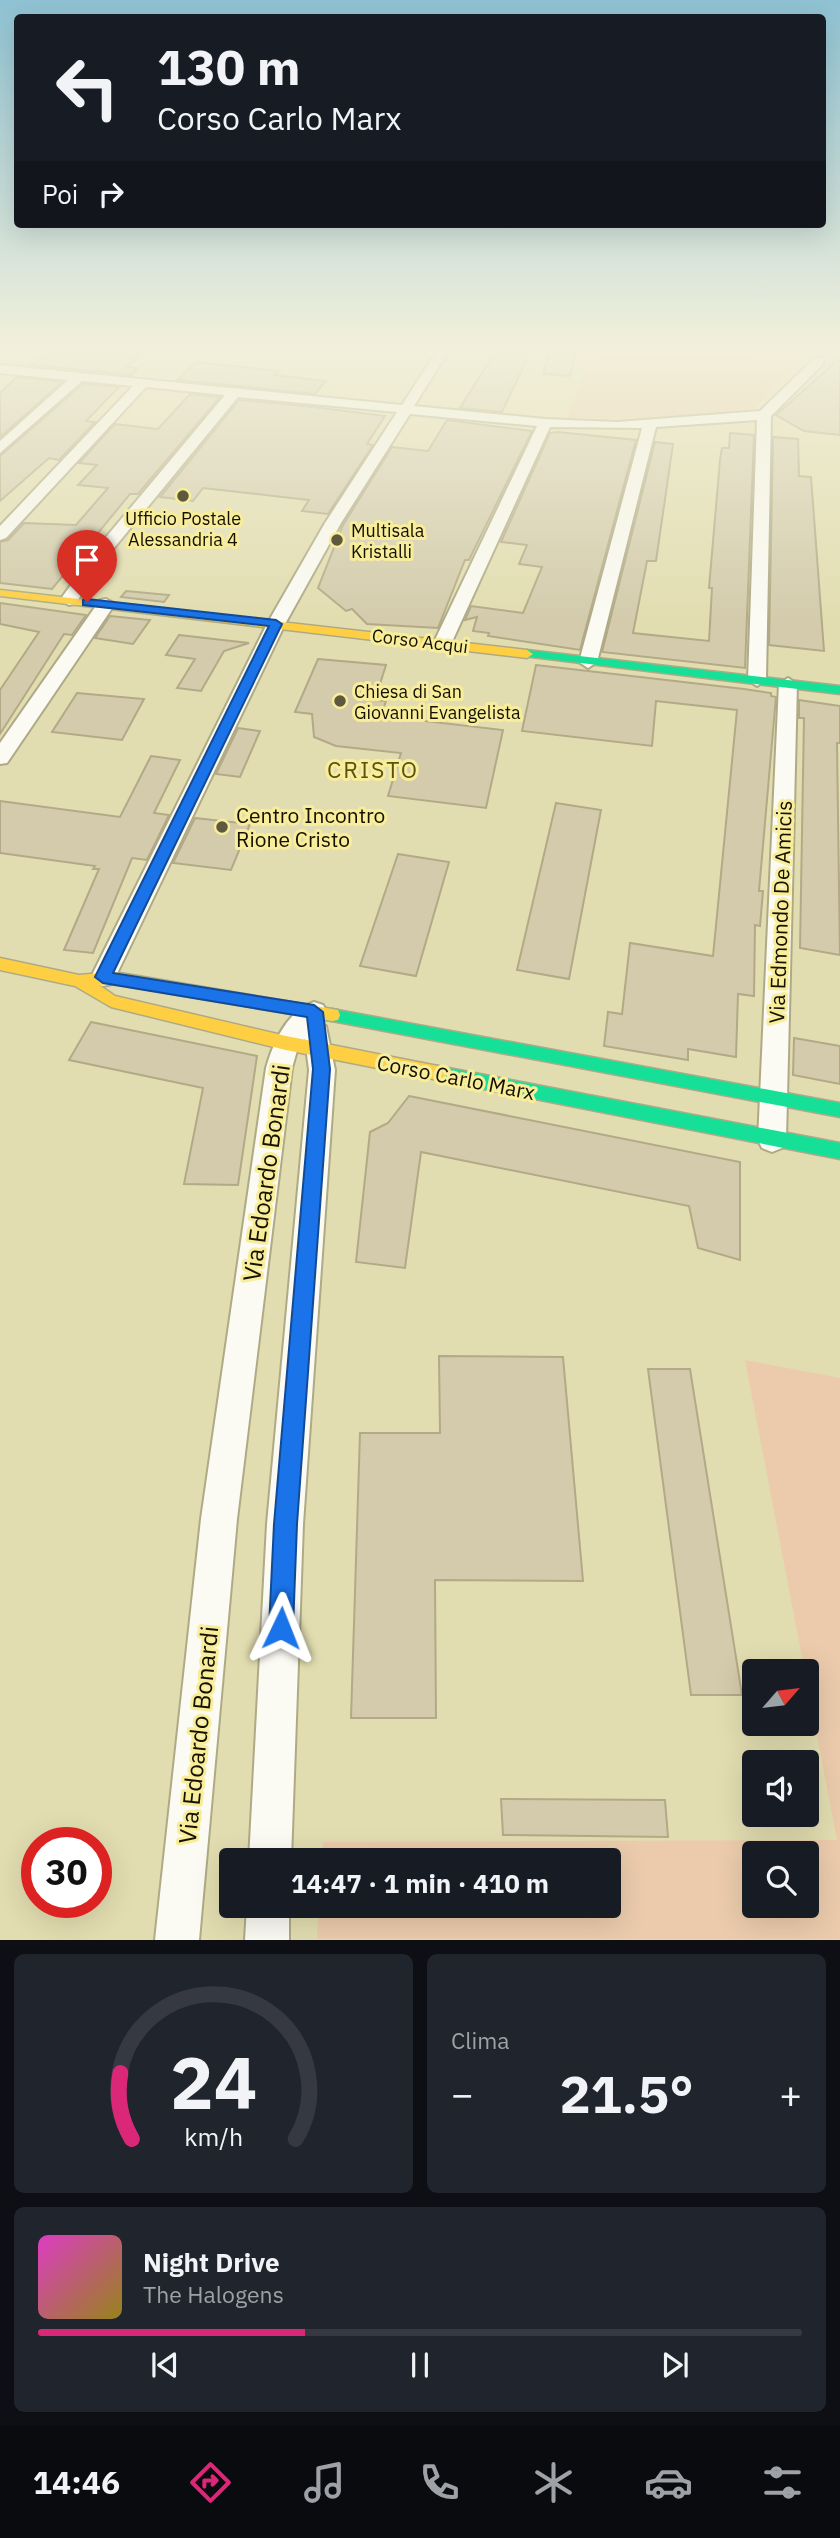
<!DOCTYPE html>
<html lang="it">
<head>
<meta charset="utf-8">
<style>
  :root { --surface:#171b24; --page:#20242c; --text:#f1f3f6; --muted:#9ea1a6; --line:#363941; --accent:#db2777 }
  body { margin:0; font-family:"IBM Plex Sans",sans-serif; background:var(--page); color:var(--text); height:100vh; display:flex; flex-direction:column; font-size:26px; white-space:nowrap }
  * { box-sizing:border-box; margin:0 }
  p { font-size:23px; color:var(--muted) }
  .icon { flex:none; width:38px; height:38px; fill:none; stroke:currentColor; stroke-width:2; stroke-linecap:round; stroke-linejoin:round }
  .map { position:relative; height:1940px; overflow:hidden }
  .details { display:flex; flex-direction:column; gap:14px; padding:14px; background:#0d0f14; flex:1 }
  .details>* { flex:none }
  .guide { position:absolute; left:14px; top:14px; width:812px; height:214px; border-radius:7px; box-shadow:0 7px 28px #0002; background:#171b24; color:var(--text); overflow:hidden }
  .needle { width:46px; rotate:62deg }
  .tools { position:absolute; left:742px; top:1659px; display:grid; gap:14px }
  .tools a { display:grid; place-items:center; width:77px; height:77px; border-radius:7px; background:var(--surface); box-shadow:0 7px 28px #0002; font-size:35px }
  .speed { position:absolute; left:21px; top:1827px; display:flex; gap:14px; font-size:35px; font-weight:700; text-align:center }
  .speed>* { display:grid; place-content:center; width:91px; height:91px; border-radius:50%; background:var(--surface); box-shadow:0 7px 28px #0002; line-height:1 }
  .speed .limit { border:10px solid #d22; background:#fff; color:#111 }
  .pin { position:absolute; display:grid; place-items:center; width:60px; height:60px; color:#fff; margin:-72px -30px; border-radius:50% 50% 50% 0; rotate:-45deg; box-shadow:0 0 7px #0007 }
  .pin .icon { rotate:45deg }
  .me { position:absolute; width:77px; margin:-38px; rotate:2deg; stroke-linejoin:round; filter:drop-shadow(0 0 5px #0008) }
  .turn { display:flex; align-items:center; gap:24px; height:147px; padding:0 28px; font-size:32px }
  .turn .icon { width:91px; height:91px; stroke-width:2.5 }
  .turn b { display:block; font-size:49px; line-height:60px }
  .then { display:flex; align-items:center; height:66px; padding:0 28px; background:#0003; gap:14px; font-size:26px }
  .big { font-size:52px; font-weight:700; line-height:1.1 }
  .details .tile { flex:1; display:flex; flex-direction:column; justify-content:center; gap:10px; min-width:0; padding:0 24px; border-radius:10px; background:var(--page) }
  .details .dial { align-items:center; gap:0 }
  .dial svg { height:182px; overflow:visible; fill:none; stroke:var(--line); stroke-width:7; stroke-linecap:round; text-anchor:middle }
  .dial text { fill:var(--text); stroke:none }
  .song { display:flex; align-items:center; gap:21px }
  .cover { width:84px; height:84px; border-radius:10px; background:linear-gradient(135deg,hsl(310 70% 55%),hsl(50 70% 35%)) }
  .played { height:7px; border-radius:4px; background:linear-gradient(90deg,var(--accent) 35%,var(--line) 35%) }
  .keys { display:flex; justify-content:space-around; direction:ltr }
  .heat { display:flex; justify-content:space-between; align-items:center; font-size:38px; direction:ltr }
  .details .tiles { flex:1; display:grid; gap:14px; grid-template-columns:1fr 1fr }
  .tile:last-child { grid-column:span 2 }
  .trip { position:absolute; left:219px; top:1848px; width:402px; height:70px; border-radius:7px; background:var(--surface); box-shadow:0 7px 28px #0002; font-weight:700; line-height:70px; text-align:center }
  .menu { display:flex; height:112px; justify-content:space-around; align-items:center; background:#090b0e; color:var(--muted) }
  .menu .icon { width:49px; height:49px }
  .menu .active { color:var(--accent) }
  .menu b { font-size:32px; color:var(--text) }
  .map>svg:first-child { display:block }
</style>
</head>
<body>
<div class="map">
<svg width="840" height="1940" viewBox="0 0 840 1940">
  <rect width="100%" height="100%" fill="#e2ddb0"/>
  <path fill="#ebcbac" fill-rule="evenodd" d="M594 349H727L797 358 756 408 680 416 567 418Z
    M745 1360 840 1378V1939H317L319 1906H609V1860H322L323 1842 837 1840ZM754 1853H807V1906H754Z"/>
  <path fill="#d3cbac" stroke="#b3a986" stroke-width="2" d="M53 349H148L127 367 138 368 131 375 31 365Z
    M550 350 576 352 570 376 543 374Z
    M495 352 529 355 502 412 460 408Z
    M840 358V435L804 431 776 415Z
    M196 362 279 371 275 375 326 381 315 394 177 380Z
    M17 377 62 382 0 437V393Z
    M83 384 119 387 86 421 95 422 59 460 49 458 0 501V456Z
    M190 394 220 397 138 494H130L52 589 0 583V542L8 540 24 523 76 525 108 488 78 485 97 465 79 463 115 424 158 429Z
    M239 400 305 406 385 416 367 444 373 445 328 514 302 511 309 500 203 488 193 501 160 497Z
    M447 420 532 431 469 560H465L438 628 367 624 352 609 346 611 318 588 343 525 392 447 428 451Z
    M558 432 636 440 580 650 488 636 489 633 473 631 477 617 465 620 471 606 523 613 542 567 519 564 527 545 501 542 550 433Z
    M730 433 754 435 745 668 602 652 655 442 673 444 656 561H647L633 633 709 641 712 588H709L720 460 722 448H729Z
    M773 437 798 439 799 476 811 477 824 651 769 645Z
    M126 591 169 595 164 602 121 597Z
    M0 603 86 615 72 635 64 634 0 734V690L39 632 0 624Z
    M110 616 150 620 133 644 95 638Z
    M179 635 249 643 224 651 201 691 177 688 195 659 166 655Z
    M318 659 386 665 375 700 386 701 381 716 503 730 486 808 388 796 401 753 336 746 314 737 312 714 295 712Z
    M536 665 744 689 771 693V696L776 697 759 891H763L760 926 755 925 754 996 738 994 736 1057 688 1049V1060L604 1046 608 1012 622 1014 630 943 713 956 737 710 656 701 652 746 522 731Z
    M77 693 144 699 122 740 52 732Z
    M799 700 840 706V743H837L840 955 800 948 804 718H799Z
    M238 728 260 731 240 777 216 774Z
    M151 756 180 760 154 813 169 815 147 860 132 858 93 953 64 950 99 869H93L95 866 0 853V801L120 817Z
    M556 803 601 810 569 979 517 970Z
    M195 818 250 824 231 870 173 863Z
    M398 854 449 862 416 976 360 966Z
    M91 1022 257 1056 238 1185 184 1184 203 1088 69 1060Z
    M794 1038 840 1046V1084L793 1075Z
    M409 1096 740 1162V1260L698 1248 689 1206 421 1152 405 1268 356 1262 370 1132 388 1123Z
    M439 1356 563 1357 583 1581 435 1580 436 1718H351L360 1433H440Z
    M648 1369H690L742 1695H691Z
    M501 1799 665 1800 668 1837 503 1835Z"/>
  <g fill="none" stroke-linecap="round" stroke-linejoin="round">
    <g stroke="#aeaa86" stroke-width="4">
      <path id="street" d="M438 349H450L414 406 545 419 617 422 760 411 815 358H823V364L771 416 766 680 757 686 748 680 757 420 656 427 597 662 588 668 579 662 642 428 550 427 451 644 442 649 433 644 537 426 410 414 341 523 285 624 112 984 103 986 94 984 91 977 267 624 325 523 397 412 238 397 114 548 75 604 69 605 60 600 102 542 225 395 146 387 6 538 0 540V526L133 386 82 381 0 453V441L68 380 0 373V365L402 405Z
        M106 599 115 604 7 763 0 764V743L100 600Z
        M788 678 797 684 786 1140 782 1148 772 1152 762 1148 758 1140 779 684Z
        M314 1002 323 1005 327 1012 319 1023 326 1026 335 1070 303 1524 291 1860H249L267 1524 309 1070 305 1039 298 1047 292 1068 237 1519 199 1940H155L201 1519 266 1068C273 1043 287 1011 314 1002Z
        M247 1906H289V1940H245Z"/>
    </g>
    <g stroke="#aeaa86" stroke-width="3">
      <path id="fast" d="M527 650 840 686V694L523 656 521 654Z
        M332 1009 840 1103V1117L332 1021 326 1020 324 1015 326 1010Z
        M438 1066 840 1143V1159L438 1080 432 1078 429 1073 432 1068Z"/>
    </g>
    <g stroke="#aeaa86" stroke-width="3">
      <path id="slow" d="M0 590 527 650 533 654 527 658 0 596Z
        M0 958 79 975 114 972 332 1009 338 1010 340 1015 338 1020 332 1021 114 984 99 985 115 996 286 1036 438 1066 444 1068 447 1073 444 1078 438 1080 286 1050 111 1007 75 986 0 970Z"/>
    </g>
    <use href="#street" fill="#fbfaf3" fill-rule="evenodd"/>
    <use href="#fast" fill="#16e098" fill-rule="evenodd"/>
    <use href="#slow" fill="#ffcf43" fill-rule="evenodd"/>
  </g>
  <linearGradient id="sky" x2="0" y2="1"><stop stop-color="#8fc2d3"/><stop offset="0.56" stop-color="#f2f0db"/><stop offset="1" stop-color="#f2f0db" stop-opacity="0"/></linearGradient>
  <rect width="840" height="621" fill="url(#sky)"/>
  <path fill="#1a73e8" stroke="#114b97" stroke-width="2" d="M87 599 276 620 282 624 113 973 314 1005 323 1012 330 1069 297 1524 293 1628 289 1636 281 1640 272 1636 269 1628 274 1524 313 1069 307 1017 103 983 95 977 269 626 83 605V600Z"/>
  <g fill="#5d583e" stroke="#f8ed9a" stroke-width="2.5">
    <circle cx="183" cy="496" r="7"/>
    <circle cx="337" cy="540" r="7"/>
    <circle cx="340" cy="701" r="7"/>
    <circle cx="222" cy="827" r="7"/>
  </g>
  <g text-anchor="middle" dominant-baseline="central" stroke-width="6" stroke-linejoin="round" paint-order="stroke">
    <g font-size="18" fill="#151100" stroke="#f8ed9a" text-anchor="start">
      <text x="183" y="518" text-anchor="middle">Ufficio Postale<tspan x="183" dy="21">Alessandria 4</tspan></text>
      <text x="351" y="530">Multisala<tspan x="351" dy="21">Kristalli</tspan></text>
      <text x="354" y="691">Chiesa di San<tspan x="354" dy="21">Giovanni Evangelista</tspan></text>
    </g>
    <g font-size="18" fill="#151100" stroke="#f8ed9a">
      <text transform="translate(420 641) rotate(7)">Corso Acqui</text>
    </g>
    <g font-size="21" fill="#151100" stroke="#f8ed9a" text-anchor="start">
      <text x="236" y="815">Centro Incontro<tspan x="236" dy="24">Rione Cristo</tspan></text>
    </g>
    <g font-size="21" fill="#151100" stroke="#f8ed9a">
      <text transform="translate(780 912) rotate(-88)">Via Edmondo De Amicis</text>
      <text transform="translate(456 1077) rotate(11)">Corso Carlo Marx</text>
    </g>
    <g font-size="23" letter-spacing="2" fill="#59510d" stroke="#f8ed9a">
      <text x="373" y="769">CRISTO</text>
    </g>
    <g font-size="24" fill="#151100" stroke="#f8ed9a">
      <text transform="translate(266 1173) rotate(-82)">Via Edoardo Bonardi</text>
      <text transform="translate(198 1735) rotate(-84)">Via Edoardo Bonardi</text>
    </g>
  </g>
</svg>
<div class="tools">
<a><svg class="needle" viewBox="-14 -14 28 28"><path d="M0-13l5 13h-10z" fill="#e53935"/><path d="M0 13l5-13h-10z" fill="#9ea1a6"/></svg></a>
<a><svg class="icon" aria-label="sound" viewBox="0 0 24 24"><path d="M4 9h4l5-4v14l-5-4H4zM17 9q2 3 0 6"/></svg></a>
<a><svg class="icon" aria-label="search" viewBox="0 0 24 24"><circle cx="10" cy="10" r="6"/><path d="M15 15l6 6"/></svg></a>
</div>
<div class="speed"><div class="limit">30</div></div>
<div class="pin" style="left:87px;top:602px;background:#d93025"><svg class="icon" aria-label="arrive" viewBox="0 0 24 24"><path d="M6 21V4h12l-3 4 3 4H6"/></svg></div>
<svg class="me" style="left:281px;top:1628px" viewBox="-20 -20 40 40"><path d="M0-17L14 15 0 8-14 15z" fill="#1a73e8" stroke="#fff" stroke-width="4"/></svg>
<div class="trip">14:47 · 1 min · 410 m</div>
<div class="guide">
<div class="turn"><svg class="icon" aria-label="left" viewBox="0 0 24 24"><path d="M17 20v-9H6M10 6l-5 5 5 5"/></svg><div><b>130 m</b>Corso Carlo Marx</div></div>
<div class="then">Poi<svg class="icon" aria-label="right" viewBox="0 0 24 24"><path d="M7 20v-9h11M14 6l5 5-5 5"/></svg></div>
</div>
</div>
<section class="details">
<div class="tiles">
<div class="tile dial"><svg viewBox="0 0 100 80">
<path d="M14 69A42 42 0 1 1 86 69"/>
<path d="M14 69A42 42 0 0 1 9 40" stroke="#db2777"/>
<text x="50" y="56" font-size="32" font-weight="700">24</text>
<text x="50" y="72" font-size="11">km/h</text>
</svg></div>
<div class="tile"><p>Clima</p>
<div class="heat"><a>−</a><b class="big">21.5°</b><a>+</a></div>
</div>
<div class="tile">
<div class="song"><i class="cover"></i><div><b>Night Drive</b><p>The Halogens</p></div></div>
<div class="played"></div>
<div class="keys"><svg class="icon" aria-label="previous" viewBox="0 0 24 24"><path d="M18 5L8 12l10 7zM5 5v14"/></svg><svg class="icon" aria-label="pause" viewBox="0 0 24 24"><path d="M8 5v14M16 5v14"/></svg><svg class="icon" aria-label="next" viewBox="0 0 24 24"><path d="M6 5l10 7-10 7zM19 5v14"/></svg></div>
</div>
</div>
</section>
<nav class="menu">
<b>14:46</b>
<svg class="icon active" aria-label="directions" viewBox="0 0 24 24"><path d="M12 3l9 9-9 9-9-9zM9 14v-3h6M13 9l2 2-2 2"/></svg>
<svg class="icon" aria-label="music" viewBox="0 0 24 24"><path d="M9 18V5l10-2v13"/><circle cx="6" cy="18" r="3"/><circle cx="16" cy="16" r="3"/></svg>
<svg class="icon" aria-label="phone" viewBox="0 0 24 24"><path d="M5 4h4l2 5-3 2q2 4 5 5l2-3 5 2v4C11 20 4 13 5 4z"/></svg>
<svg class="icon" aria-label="climate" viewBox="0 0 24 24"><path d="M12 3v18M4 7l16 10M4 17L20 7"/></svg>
<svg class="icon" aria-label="car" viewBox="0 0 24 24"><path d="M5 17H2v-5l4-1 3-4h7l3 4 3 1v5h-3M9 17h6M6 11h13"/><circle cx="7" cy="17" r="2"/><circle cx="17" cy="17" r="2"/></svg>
<svg class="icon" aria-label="filters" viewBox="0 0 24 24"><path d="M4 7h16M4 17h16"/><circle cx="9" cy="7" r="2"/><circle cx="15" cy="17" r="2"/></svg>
</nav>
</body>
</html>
